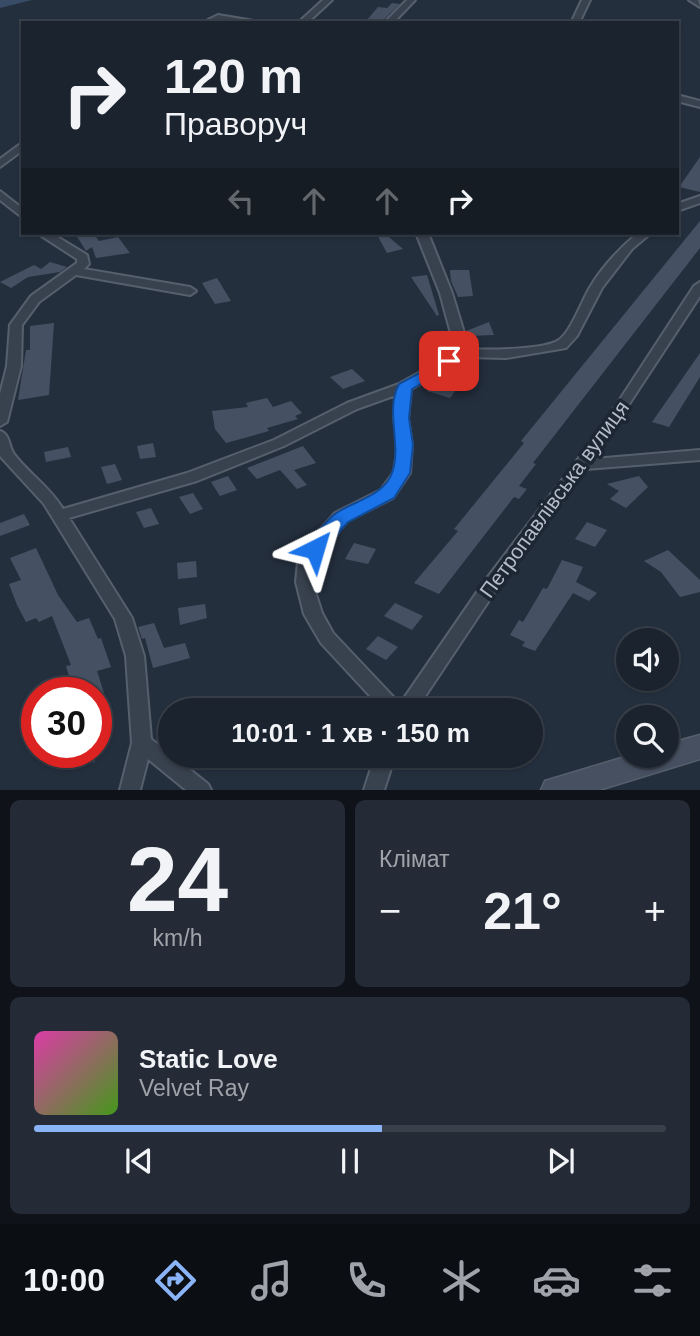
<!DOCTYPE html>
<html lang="uk">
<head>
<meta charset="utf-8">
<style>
  :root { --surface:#1b232e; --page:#242b36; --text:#f1f3f6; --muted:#a0a4aa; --line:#39404a; --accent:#8ab4f8 }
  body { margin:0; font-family:Helvetica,sans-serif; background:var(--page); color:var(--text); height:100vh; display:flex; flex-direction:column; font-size:26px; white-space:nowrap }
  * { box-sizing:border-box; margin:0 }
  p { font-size:23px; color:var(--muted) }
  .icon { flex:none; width:38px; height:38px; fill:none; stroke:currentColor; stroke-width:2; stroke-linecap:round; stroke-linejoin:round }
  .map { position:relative; height:790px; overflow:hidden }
  .drawer { display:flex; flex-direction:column; gap:10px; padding:10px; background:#0f1319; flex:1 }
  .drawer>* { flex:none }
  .guide { position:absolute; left:21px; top:21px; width:658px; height:214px; border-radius:0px; box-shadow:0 2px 5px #0004,0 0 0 2px var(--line); background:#1b232e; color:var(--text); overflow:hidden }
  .controls { position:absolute; left:616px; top:628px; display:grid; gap:14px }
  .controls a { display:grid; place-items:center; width:63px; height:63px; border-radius:50%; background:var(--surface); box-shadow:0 2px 5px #0004,0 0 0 2px var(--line); font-size:35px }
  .speed { position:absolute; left:21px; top:677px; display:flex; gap:14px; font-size:35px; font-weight:700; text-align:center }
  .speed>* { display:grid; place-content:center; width:91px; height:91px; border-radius:50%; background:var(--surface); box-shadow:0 2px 5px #0004,0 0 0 2px var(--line); line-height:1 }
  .speed .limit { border:10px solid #d22; background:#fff; color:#111 }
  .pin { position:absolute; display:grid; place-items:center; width:60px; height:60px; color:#fff; margin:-30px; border-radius:14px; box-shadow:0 4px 10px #0006 }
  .me { position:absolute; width:77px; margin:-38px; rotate:40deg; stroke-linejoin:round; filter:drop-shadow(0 0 5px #0008) }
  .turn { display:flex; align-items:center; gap:24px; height:147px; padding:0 28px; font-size:32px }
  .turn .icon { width:91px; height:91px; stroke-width:2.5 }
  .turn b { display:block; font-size:49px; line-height:60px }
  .lanes { display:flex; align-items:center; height:66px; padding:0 28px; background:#0003; justify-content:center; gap:35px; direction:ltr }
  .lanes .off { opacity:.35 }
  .big { font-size:52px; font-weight:700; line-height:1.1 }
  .drawer .widget { flex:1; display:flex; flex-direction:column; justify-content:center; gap:10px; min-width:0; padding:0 24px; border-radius:10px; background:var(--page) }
  .drawer .dial { align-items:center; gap:0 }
  .dial b { font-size:91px; line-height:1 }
  .song { display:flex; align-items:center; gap:21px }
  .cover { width:84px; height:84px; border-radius:10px; background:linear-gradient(135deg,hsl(320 70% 55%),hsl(100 70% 35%)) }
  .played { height:7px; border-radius:4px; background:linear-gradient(90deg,var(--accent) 55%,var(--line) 55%) }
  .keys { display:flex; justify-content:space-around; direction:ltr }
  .heat { display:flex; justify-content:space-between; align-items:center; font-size:38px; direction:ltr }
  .drawer .tiles { flex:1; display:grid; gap:10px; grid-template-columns:1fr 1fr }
  .widget:last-child { grid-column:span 2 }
  .trip { position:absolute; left:158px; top:698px; width:385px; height:70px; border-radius:35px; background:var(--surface); box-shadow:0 2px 5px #0004,0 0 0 2px var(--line); font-weight:700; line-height:70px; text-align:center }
  .menu { display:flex; height:112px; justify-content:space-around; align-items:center; background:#0b0e12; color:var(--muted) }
  .menu .icon { width:49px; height:49px }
  .menu .on { color:var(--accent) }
  .menu b { font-size:32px; color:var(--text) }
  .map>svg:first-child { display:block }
</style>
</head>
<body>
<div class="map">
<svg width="700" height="790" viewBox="0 0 700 790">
  <rect width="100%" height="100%" fill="#242f3e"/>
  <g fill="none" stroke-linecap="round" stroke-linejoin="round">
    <path fill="#394c67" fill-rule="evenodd" d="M0 0H32L0 8Z"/>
  </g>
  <path fill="#455162" d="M392 3 400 4 380 23 366 21 378 7 387 8Z
    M700 157V192L679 187Z
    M700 221V248L533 463 536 464 519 486 527 489 519 499 514 497 439 594 414 583 458 531 454 529 524 443 521 441Z
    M84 233H93L99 241 118 237 130 253 96 258 92 247 86 251 76 235Z
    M376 233H384L403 249 387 253Z
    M50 262 67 267 60 272 28 277 11 288 0 282 34 265 41 269Z
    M450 270H469L473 296 458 297 451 281Z
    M427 275 439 315 437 316 411 277Z
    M217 278 231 301 215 304 202 283Z
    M489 322 494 335 468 336 466 331Z
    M54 323 49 395 18 400 26 350H30V326Z
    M700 353V377L669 427 652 422Z
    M352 369 365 381 343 389 330 377Z
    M434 381 458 387 450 398 427 391Z
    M267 398 273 407 291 401 302 413 295 416 298 419 267 428 269 431 226 443 215 429 212 411 248 407 246 403Z
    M153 443 156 457 140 459 137 446Z
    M303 446 316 463 294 470 307 485 297 489 280 470 257 479 247 468Z
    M68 447 71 457 46 462 44 452Z
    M115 464 122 480 107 484 101 467Z
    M228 476 237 490 220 496 211 482Z
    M639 476 648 487 626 508 610 499 619 491 607 484Z
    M193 493 203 509 190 514 179 497Z
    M151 508 159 524 144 528 136 512Z
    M24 514 30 525 0 536V523Z
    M587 522 607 530 595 547 575 539Z
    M354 543 376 549 368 564 345 559Z
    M36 548 58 595 77 622 89 618 98 639 101 638 111 667 97 671 104 693H74L66 666 71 665 52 616 39 622 36 618 26 622 17 605 9 584 21 580 10 558Z
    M668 550 700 580V592L680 597 661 572 644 561Z
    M562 560 583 567 576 582 597 593 589 601 573 593 535 651 522 646 525 642 510 635 519 620 523 622 543 588 547 589Z
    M196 561 197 577 178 579 177 563Z
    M395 603 423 616 412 630 384 616Z
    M205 604 207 618 180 625 178 608Z
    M154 623 164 648 185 643 190 658 153 668 145 638 142 639 138 627Z
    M378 636 398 647 386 660 366 649Z
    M68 752H94L95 762 68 767Z"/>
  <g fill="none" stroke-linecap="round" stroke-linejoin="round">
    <g stroke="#565f6c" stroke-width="4">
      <path id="street" d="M323 0H332L307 23H298Z
        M407 0H415L393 23H384Z
        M582 0H590L579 23H571Z
        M689 0H698L700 7Z
        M218 15 254 21 258 23 219 20 213 23H202Z
        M677 95 700 101V107L677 101Z
        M23 142V150L0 167V159Z
        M0 191 23 209V218L0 200Z
        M700 196V203L677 211V204Z
        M37 233H51L87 255 89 264 84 269 190 287 196 291 190 295 76 275 39 302 22 325 21 366 7 422 0 426V394L7 366 10 325 31 296 77 263V259Z
        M416 233H428L452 293 469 349C487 350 545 350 559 340 571 331 581 303 589 289 601 268 620 248 638 233H651L632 249 602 288 577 336 566 348 506 358 466 357 411 389 408 418 412 445 410 473 393 498 347 521 314 563 312 582 322 613 333 633 400 704 484 582 598 433 694 286 700 282V296L593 459 700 450V460L586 469 496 590 416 710H383L321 643 304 614 296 582 298 562 318 532 335 513 381 490 394 472 398 445 394 418 396 395 357 409 284 446 197 481 69 518 132 618 144 656 151 739 170 754V756H173L208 784 211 790H186L148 759 140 790H120L132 743 126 656 115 619 44 504 0 456V431C11 435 8 446 14 454 29 474 50 487 63 509L187 473 274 440 347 403 399 384 456 352 440 293Z
        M375 756H395L384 790H364Z"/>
    </g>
    <g stroke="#565f6c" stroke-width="3">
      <path id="secondary" d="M700 735V759L599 790H541L545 781 628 756H667V744Z"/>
    </g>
    <use href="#street" fill="#38414e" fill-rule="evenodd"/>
    <use href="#secondary" fill="#465061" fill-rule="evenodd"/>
  </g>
  <path fill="#1a73e8" stroke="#114b97" stroke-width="2" d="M449 357 454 358V365L412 389 409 418 413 445 410 473 394 498 348 522 321 553H308L305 549 308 544C317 534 326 519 338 512 357 500 386 495 393 470 401 442 385 410 399 384Z"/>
  <g text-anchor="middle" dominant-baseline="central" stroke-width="7" stroke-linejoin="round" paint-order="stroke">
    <g font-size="21" fill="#b4bcc9" stroke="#1d2633">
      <text transform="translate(554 499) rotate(-54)">Петропавлівська вулиця</text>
    </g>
  </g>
</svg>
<div class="controls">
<a><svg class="icon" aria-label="sound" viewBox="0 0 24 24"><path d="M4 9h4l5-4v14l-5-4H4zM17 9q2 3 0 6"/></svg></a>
<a><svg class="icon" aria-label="search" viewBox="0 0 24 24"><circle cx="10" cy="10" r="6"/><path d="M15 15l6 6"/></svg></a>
</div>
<div class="speed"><div class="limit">30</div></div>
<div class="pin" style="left:449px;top:361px;background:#d93025"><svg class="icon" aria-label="arrive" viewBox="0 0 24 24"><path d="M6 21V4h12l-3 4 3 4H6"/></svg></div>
<svg class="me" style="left:315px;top:549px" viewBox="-20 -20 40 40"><path d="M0-17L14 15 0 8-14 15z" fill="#1a73e8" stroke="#fff" stroke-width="4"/></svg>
<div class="trip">10:01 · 1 хв · 150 m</div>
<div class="guide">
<div class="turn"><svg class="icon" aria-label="right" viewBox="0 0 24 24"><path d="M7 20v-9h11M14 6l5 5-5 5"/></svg><div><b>120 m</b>Праворуч</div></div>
<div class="lanes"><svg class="icon off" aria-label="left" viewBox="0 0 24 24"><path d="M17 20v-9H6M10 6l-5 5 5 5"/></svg><svg class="icon off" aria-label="ahead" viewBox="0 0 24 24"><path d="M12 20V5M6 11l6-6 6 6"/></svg><svg class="icon off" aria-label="ahead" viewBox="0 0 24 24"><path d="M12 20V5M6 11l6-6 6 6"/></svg><svg class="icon" aria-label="right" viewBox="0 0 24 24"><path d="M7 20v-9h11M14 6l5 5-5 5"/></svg></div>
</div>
</div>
<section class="drawer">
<div class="tiles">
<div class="widget dial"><b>24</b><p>km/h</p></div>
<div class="widget"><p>Клімат</p>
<div class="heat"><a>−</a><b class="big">21°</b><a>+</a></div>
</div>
<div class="widget">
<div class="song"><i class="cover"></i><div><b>Static Love</b><p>Velvet Ray</p></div></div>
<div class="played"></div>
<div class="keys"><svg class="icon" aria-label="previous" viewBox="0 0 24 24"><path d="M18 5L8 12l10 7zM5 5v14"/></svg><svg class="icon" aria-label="pause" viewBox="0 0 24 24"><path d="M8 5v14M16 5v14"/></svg><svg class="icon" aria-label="next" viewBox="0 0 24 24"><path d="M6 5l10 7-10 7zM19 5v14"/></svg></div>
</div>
</div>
</section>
<nav class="menu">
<b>10:00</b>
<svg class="icon on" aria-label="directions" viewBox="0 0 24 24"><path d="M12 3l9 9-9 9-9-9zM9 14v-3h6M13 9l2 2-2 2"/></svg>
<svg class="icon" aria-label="music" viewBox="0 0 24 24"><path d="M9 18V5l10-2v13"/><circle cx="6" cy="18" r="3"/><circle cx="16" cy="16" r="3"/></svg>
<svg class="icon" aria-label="phone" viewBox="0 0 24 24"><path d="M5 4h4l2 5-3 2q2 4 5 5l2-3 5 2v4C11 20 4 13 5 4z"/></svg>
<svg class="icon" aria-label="climate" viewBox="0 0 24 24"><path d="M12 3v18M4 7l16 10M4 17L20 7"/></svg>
<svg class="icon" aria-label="car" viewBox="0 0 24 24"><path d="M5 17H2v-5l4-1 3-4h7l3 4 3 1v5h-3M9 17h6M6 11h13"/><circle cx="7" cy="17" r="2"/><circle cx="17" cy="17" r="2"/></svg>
<svg class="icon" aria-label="filters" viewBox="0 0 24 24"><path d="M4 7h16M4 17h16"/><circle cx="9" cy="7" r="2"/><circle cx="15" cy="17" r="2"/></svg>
</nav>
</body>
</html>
